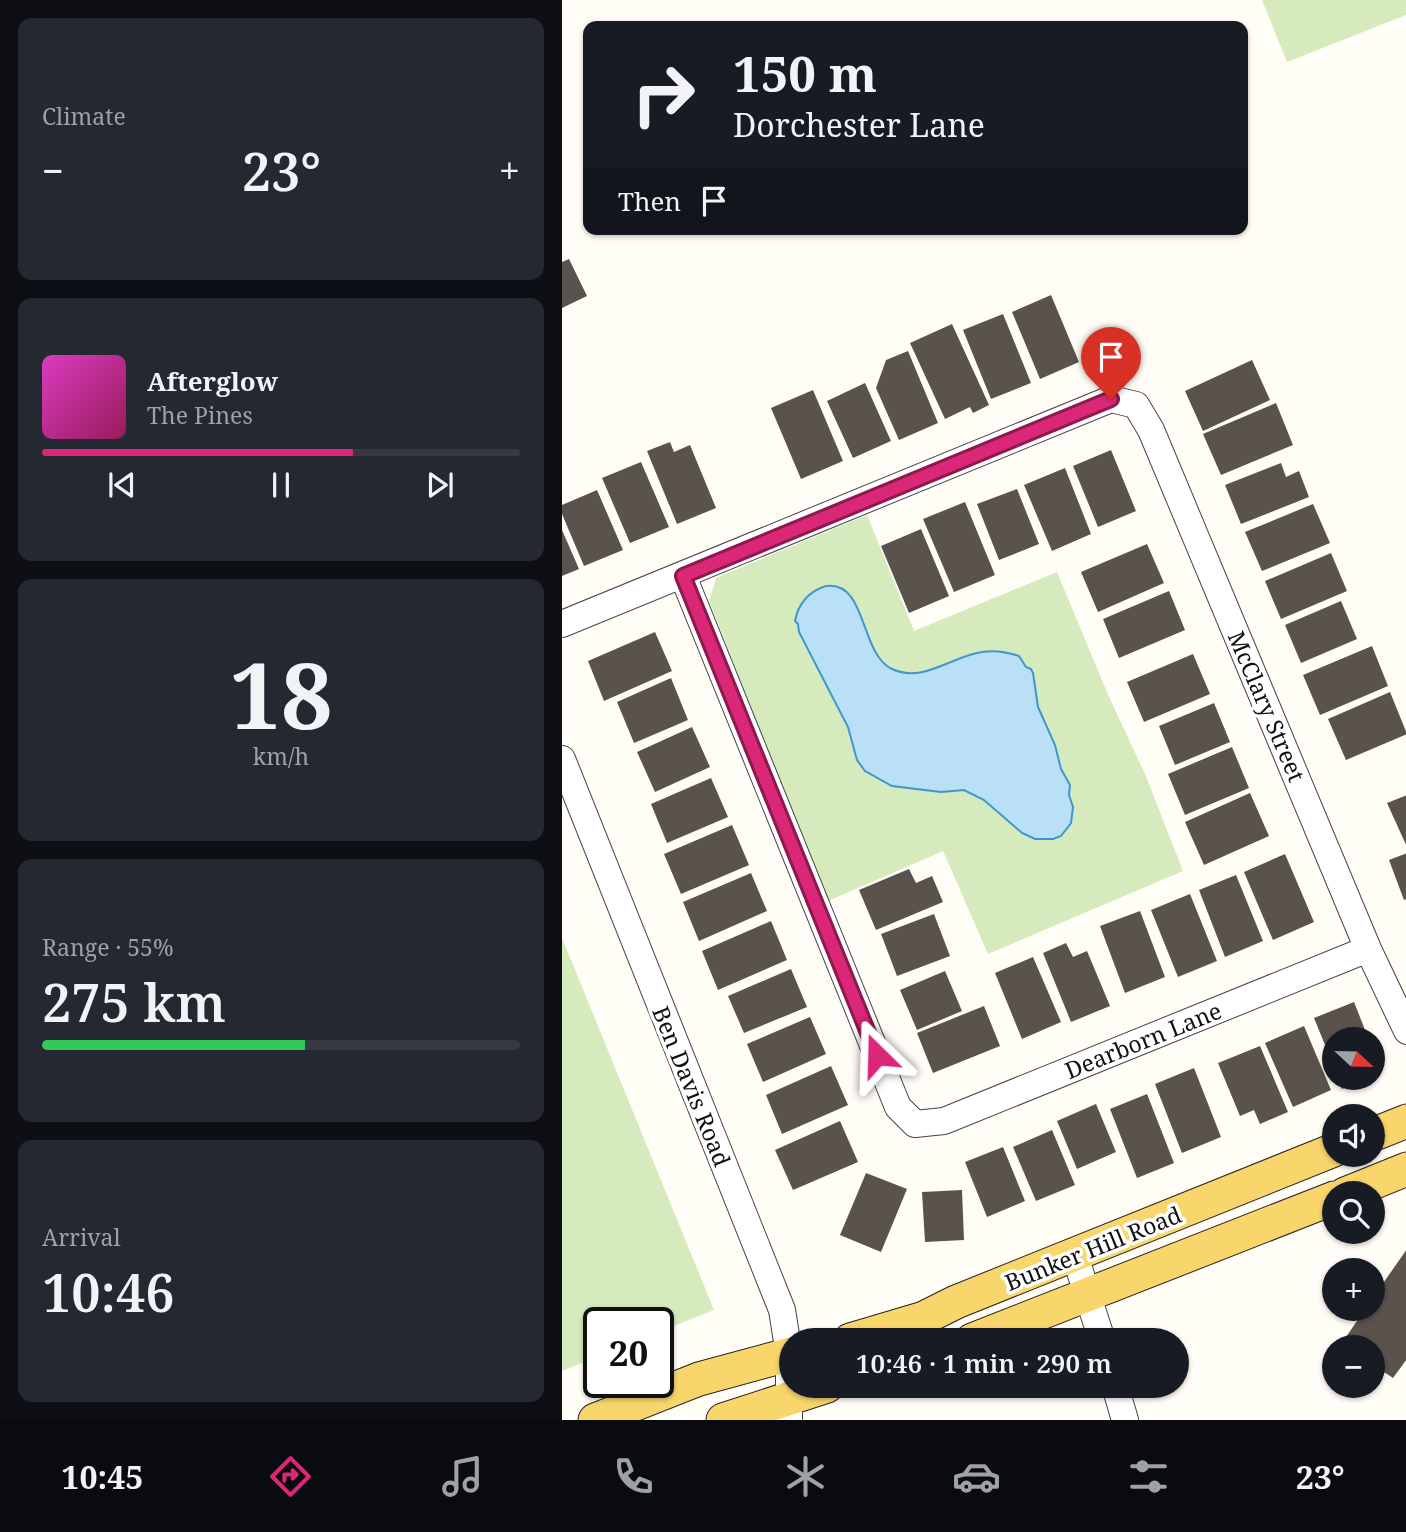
<!DOCTYPE html>
<html lang="en">
<head>
<meta charset="utf-8">
<style>
  :root { --surface:#171b24; --page:#242831; --text:#f1f3f6; --muted:#9ea1a6; --line:#363941; --accent:#db2777 }
  body { margin:0; font-family:"Noto Serif",serif; background:var(--page); color:var(--text); height:100vh; display:flex; flex-direction:column; font-size:26px; white-space:nowrap }
  * { box-sizing:border-box; margin:0 }
  p { font-size:23px; color:var(--muted) }
  .icon { flex:none; width:38px; height:38px; fill:none; stroke:currentColor; stroke-width:2; stroke-linecap:round; stroke-linejoin:round }
  .map { position:relative; flex:1; overflow:hidden }
  .sheet { display:flex; flex-direction:column; gap:18px; padding:18px; background:#0d0f14; width:562px }
  .sheet>* { flex:none }
  .guide { position:absolute; left:21px; top:21px; width:665px; height:214px; border-radius:14px; box-shadow:0 2px 5px #0004; background:#171b24; color:var(--text); overflow:hidden }
  .needle { width:46px; rotate:112deg }
  .controls { position:absolute; left:760px; top:1027px; display:grid; gap:14px }
  .controls a { display:grid; place-items:center; width:63px; height:63px; border-radius:50%; background:var(--surface); box-shadow:0 2px 5px #0004; font-size:35px }
  .speed { position:absolute; left:21px; top:1307px; display:flex; gap:14px; font-size:35px; font-weight:700; text-align:center }
  .speed>* { display:grid; place-content:center; width:91px; height:91px; border-radius:50%; background:var(--surface); box-shadow:0 2px 5px #0004; line-height:1 }
  .speed .limit { border:4px solid #111; border-radius:10px; background:#fff; color:#111 }
  .pin { position:absolute; display:grid; place-items:center; width:60px; height:60px; color:#fff; margin:-72px -30px; border-radius:50% 50% 50% 0; rotate:-45deg; box-shadow:0 0 7px #0007 }
  .pin .icon { rotate:45deg }
  .me { position:absolute; width:77px; margin:-38px; rotate:338deg; stroke-linejoin:round; filter:drop-shadow(0 0 5px #0008) }
  .turn { display:flex; align-items:center; gap:24px; height:147px; padding:0 35px; font-size:32px }
  .turn .icon { width:91px; height:91px; stroke-width:2.5 }
  .turn b { display:block; font-size:49px; line-height:60px }
  .then { display:flex; align-items:center; height:66px; padding:0 35px; background:#0003; gap:14px; font-size:26px }
  .big { font-size:52px; font-weight:600; line-height:1.1 }
  .sheet .widget { flex:1; display:flex; flex-direction:column; justify-content:center; gap:10px; min-width:0; padding:0 24px; border-radius:14px; background:var(--page) }
  .sheet .dial { align-items:center; gap:0 }
  .dial b { font-size:91px; line-height:1 }
  .song { display:flex; align-items:center; gap:21px }
  .cover { width:84px; height:84px; border-radius:10px; background:linear-gradient(135deg,hsl(310 70% 55%),hsl(330 70% 35%)) }
  .played { height:7px; border-radius:4px; background:linear-gradient(90deg,var(--accent) 65%,var(--line) 65%) }
  .keys { display:flex; justify-content:space-around; direction:ltr }
  .heat { display:flex; justify-content:space-between; align-items:center; font-size:38px; direction:ltr }
  .charge { height:10px; border-radius:5px; background:linear-gradient(90deg,#34c759 55%,var(--line) 0) }
  .trip { position:absolute; left:217px; top:1328px; width:410px; height:70px; border-radius:35px; background:var(--surface); box-shadow:0 2px 5px #0004; font-weight:600; line-height:70px; text-align:center }
  .tab-bar { display:flex; height:112px; justify-content:space-around; align-items:center; background:#090b0e; color:var(--muted) }
  .tab-bar .icon { width:49px; height:49px }
  .tab-bar .on { color:var(--accent) }
  .tab-bar b { font-size:32px; color:var(--text) }
  main { display:flex; flex:1; min-height:0 }
  .map>svg:first-child { display:block }
</style>
</head>
<body>
<main>
<section class="sheet">
<div class="widget"><p>Climate</p>
<div class="heat"><a>−</a><b class="big">23°</b><a>+</a></div>
</div>
<div class="widget">
<div class="song"><i class="cover"></i><div><b>Afterglow</b><p>The Pines</p></div></div>
<div class="played"></div>
<div class="keys"><svg class="icon" aria-label="previous" viewBox="0 0 24 24"><path d="M18 5L8 12l10 7zM5 5v14"/></svg><svg class="icon" aria-label="pause" viewBox="0 0 24 24"><path d="M8 5v14M16 5v14"/></svg><svg class="icon" aria-label="next" viewBox="0 0 24 24"><path d="M6 5l10 7-10 7zM19 5v14"/></svg></div>
</div>
<div class="widget dial"><b>18</b><p>km/h</p></div>
<div class="widget"><p>Range · 55%</p><b class="big">275 km</b><div class="charge"></div></div>
<div class="widget"><p>Arrival</p><b class="big">10:46</b></div>
</section>
<div class="map">
<svg width="845" height="1420" viewBox="0 0 845 1420">
  <rect width="100%" height="100%" fill="#fffdf5"/>
  <path fill="#d5ebbd" d="M700 0H844V15L725 62Z
    M305 515 352 631 495 572 547 697 583 774 621 871 426 954 381 851 266 901 147 601 154 578Z
    M0 938 152 1310 96 1332V1323H37V1356L0 1371Z"/>
  <path fill="#b9e0f7" stroke="#3f96cf" stroke-width="2" d="M264 586C304 580 298 651 328 668 360 685 389 656 420 652 432 650 445 652 457 656L464 667 469 669 471 673 476 707 493 745 499 769 508 785 507 795 511 807 509 823 499 836 491 839H473L460 833 422 800 402 790 379 792 330 786 303 771 295 760 286 727 237 632 236 624 233 621C236 604 247 591 264 586Z"/>
  <path fill="#5a524d" d="M7 259 25 296 0 308V262Z
    M489 295 517 362 478 379 450 312Z
    M441 314 469 383 429 399 401 330Z
    M390 324 427 405 411 413 408 407 383 419 348 343Z
    M346 351 376 423 337 440 314 388 324 360Z
    M690 360 708 400 641 431 623 391Z
    M303 383 329 441 291 458 265 401Z
    M251 390 281 461 239 479 209 408Z
    M714 403 731 445 659 475 641 434Z
    M108 442 112 452 128 445 154 508 115 524 85 451Z
    M549 450 574 511 536 527 511 466Z
    M79 462 107 527 68 543 40 478Z
    M719 463 724 477 737 471 747 497 679 524 663 485Z
    M503 468 529 534 490 551 462 485Z
    M455 489 477 544 437 560 415 504Z
    M35 490 61 550 22 566 0 514V505Z
    M403 502 433 575 392 592 361 519Z
    M751 504 768 543 700 571 683 532Z
    M359 529 387 596 347 613 319 546Z
    M0 530 17 569 0 576Z
    M585 544 602 583 536 612 519 572Z
    M769 553 785 591 719 619 703 581Z
    M607 591 623 630 557 658 541 619Z
    M779 601 795 639 739 663 723 625Z
    M93 632 110 671 42 701 26 661Z
    M810 646 826 686 758 715 741 675Z
    M631 654 648 694 582 722 565 682Z
    M109 678 126 720 72 743 55 702Z
    M828 692 845 734 784 760 766 719Z
    M652 703 668 742 613 765 597 726Z
    M130 727 148 767 93 792 75 752Z
    M670 747 687 788 623 815 606 774Z
    M149 778 166 817 105 843 89 804Z
    M688 793 707 836 642 865 623 822Z
    M845 795V847L825 803Z
    M170 825 187 865 119 894 102 854Z
    M845 853V899L842 900 827 860Z
    M723 854 752 922 711 940 682 872Z
    M347 869 354 883 370 876 381 902 314 930 297 890Z
    M189 873 205 911 137 941 121 902Z
    M674 875 701 941 663 957 637 890Z
    M628 894 655 961 616 977 589 910Z
    M578 911 603 977 563 993 538 926Z
    M372 914 388 956 335 976 319 934Z
    M209 921 225 960 156 990 140 951Z
    M504 943 511 957 525 951 548 1006 509 1022 481 953Z
    M471 957 499 1022 460 1039 433 973Z
    M229 969 245 1007 182 1033 166 996Z
    M383 971 400 1011 355 1030 338 990Z
    M792 1002 807 1040H772V1067L752 1018Z
    M422 1006 438 1046 371 1073 355 1033Z
    M248 1017 264 1054 201 1082 185 1044Z
    M742 1026 769 1090 731 1107 703 1043Z
    M698 1046 726 1112 698 1124 692 1110 678 1116 656 1063Z
    M810 1049 820 1072 810 1076Z
    M269 1066 286 1105 220 1134 204 1095Z
    M632 1068 659 1137 620 1153 593 1084Z
    M776 1078H806L780 1089Z
    M585 1094 612 1163 575 1178 548 1109Z
    M534 1104 554 1152 515 1169 495 1121Z
    M278 1121 296 1162 231 1190 213 1150Z
    M490 1130 513 1185 474 1201 451 1147Z
    M441 1147 463 1201 425 1217 403 1162Z
    M304 1173 345 1189 319 1252 278 1235Z
    M400 1190 402 1240 363 1242 360 1192Z
    M845 1249V1359L831 1378 810 1364V1348H786L780 1343 803 1309H810V1299Z"/>
  <g fill="none" stroke-linecap="round" stroke-linejoin="round">
    <g stroke="#444" stroke-width="28">
      <path id="minor" d="M121 576 336 1107 353 1124 382 1121 806 949
        M0 624 549 399 574 405 589 430 806 949 845 1031
        M0 759 220 1310 227 1354V1420
        M513 1256 540 1340
        M553 1386 563 1420"/>
    </g>
    <g stroke="#222" stroke-width="35">
      <path id="major" d="M810 1135 845 1121
        M783 1194 845 1169
        M288 1340 362 1318 394 1302 772 1150
        M410 1340 772 1198
        M33 1420 137 1379 229 1354
        M161 1420 265 1386"/>
    </g>
    <use href="#minor" stroke="#fff" stroke-width="26"/>
    <use href="#major" stroke="#f9d66b" stroke-width="33"/>
  </g>
  <g fill="none" stroke-linecap="round" stroke-linejoin="round">
    <g stroke="#8e194d" stroke-width="18">
      <path id="route" d="M315 1055 121 576 549 399"/>
    </g>
    <use href="#route" stroke="#db2777" stroke-width="12"/>
  </g>
  <g text-anchor="middle" dominant-baseline="central" stroke-width="7" stroke-linejoin="round" paint-order="stroke">
    <g font-size="23" fill="#111" stroke="#fff">
      <text transform="translate(705 706) rotate(67)">McClary Street</text>
      <text transform="translate(581 1040) rotate(-22)">Dearborn Lane</text>
      <text transform="translate(130 1086) rotate(68)">Ben Davis Road</text>
      <text transform="translate(531 1248) rotate(-22)">Bunker Hill Road</text>
    </g>
  </g>
</svg>
<div class="controls">
<a><svg class="needle" viewBox="-14 -14 28 28"><path d="M0-13l5 13h-10z" fill="#e53935"/><path d="M0 13l5-13h-10z" fill="#9ea1a6"/></svg></a>
<a><svg class="icon" aria-label="sound" viewBox="0 0 24 24"><path d="M4 9h4l5-4v14l-5-4H4zM17 9q2 3 0 6"/></svg></a>
<a><svg class="icon" aria-label="search" viewBox="0 0 24 24"><circle cx="10" cy="10" r="6"/><path d="M15 15l6 6"/></svg></a>
<a>+</a>
<a>−</a>
</div>
<div class="speed"><div class="limit">20</div></div>
<div class="pin" style="left:549px;top:399px;background:#d93025"><svg class="icon" aria-label="arrive" viewBox="0 0 24 24"><path d="M6 21V4h12l-3 4 3 4H6"/></svg></div>
<svg class="me" style="left:315px;top:1055px" viewBox="-20 -20 40 40"><path d="M0-17L14 15 0 8-14 15z" fill="#db2777" stroke="#fff" stroke-width="4"/></svg>
<div class="trip">10:46 · 1 min · 290 m</div>
<div class="guide">
<div class="turn"><svg class="icon" aria-label="right" viewBox="0 0 24 24"><path d="M7 20v-9h11M14 6l5 5-5 5"/></svg><div><b>150 m</b>Dorchester Lane</div></div>
<div class="then">Then<svg class="icon" aria-label="arrive" viewBox="0 0 24 24"><path d="M6 21V4h12l-3 4 3 4H6"/></svg></div>
</div>
</div>
</main>
<nav class="tab-bar">
<b>10:45</b>
<svg class="icon on" aria-label="directions" viewBox="0 0 24 24"><path d="M12 3l9 9-9 9-9-9zM9 14v-3h6M13 9l2 2-2 2"/></svg>
<svg class="icon" aria-label="music" viewBox="0 0 24 24"><path d="M9 18V5l10-2v13"/><circle cx="6" cy="18" r="3"/><circle cx="16" cy="16" r="3"/></svg>
<svg class="icon" aria-label="phone" viewBox="0 0 24 24"><path d="M5 4h4l2 5-3 2q2 4 5 5l2-3 5 2v4C11 20 4 13 5 4z"/></svg>
<svg class="icon" aria-label="climate" viewBox="0 0 24 24"><path d="M12 3v18M4 7l16 10M4 17L20 7"/></svg>
<svg class="icon" aria-label="car" viewBox="0 0 24 24"><path d="M5 17H2v-5l4-1 3-4h7l3 4 3 1v5h-3M9 17h6M6 11h13"/><circle cx="7" cy="17" r="2"/><circle cx="17" cy="17" r="2"/></svg>
<svg class="icon" aria-label="filters" viewBox="0 0 24 24"><path d="M4 7h16M4 17h16"/><circle cx="9" cy="7" r="2"/><circle cx="15" cy="17" r="2"/></svg>
<b>23°</b>
</nav>
</body>
</html>
